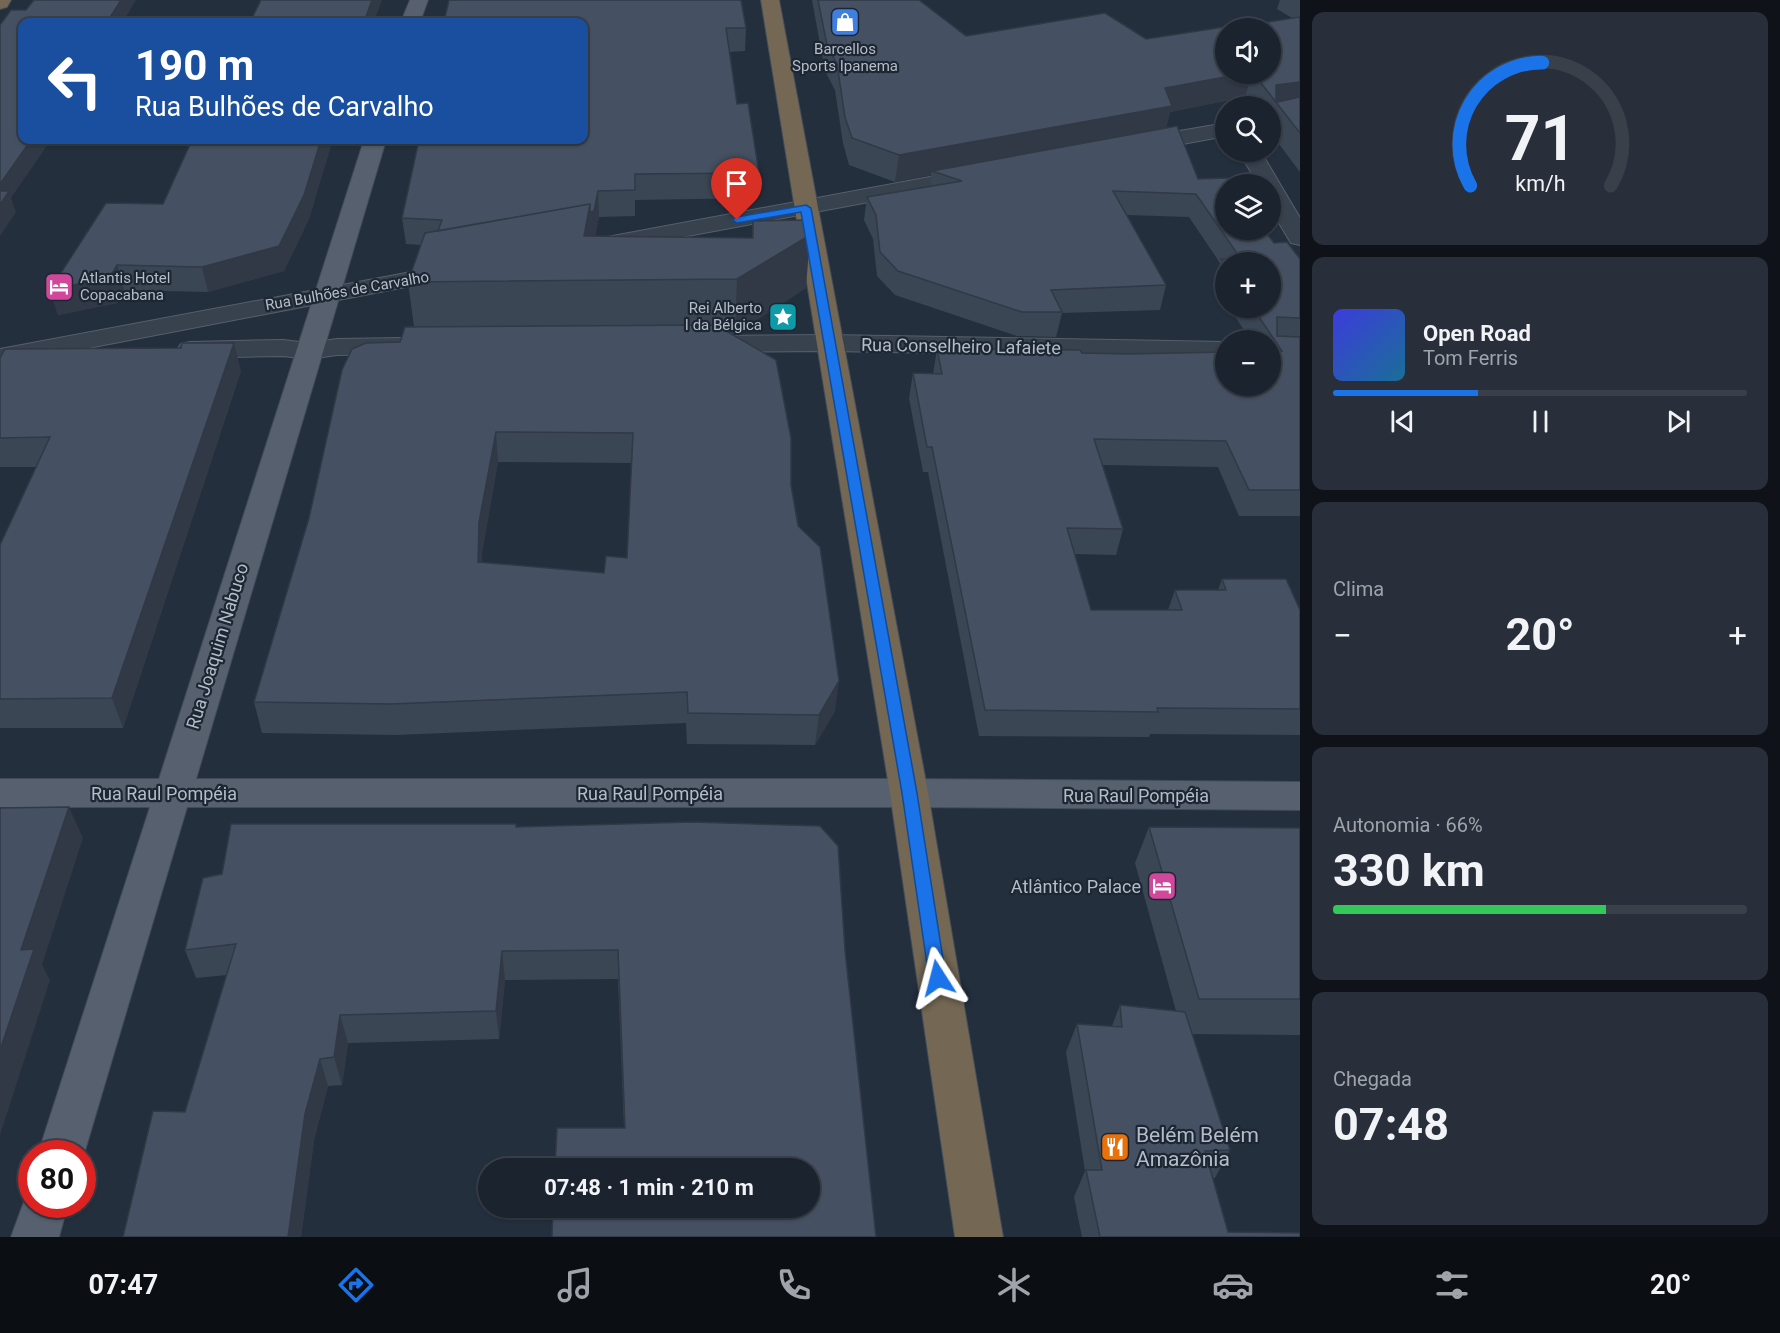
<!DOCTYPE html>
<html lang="pt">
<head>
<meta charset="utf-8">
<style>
  :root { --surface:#1b232e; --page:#282f3a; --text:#f1f3f6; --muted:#a0a4aa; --line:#39404a; --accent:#1a73e8 }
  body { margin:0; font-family:Roboto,sans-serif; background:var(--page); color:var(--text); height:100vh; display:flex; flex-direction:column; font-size:22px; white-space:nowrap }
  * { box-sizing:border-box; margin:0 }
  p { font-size:20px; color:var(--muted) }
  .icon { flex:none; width:33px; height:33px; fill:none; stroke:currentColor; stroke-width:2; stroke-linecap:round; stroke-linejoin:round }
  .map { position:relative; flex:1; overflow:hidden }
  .panel { display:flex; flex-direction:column; gap:12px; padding:12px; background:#0f1319; width:480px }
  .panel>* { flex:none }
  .banner { position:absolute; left:18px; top:18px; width:570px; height:126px; border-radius:12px; box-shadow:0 2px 4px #0004,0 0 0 2px var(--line); background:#1a4fa0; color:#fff; overflow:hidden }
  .buttons { position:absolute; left:1215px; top:18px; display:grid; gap:12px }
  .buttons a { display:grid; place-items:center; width:66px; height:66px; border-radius:50%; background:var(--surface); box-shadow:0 2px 4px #0004,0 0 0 2px var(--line); font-size:30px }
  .speed { position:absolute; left:18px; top:1140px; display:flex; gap:12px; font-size:30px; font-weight:700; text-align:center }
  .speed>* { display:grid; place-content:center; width:78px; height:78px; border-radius:50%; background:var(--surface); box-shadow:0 2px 4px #0004,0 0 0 2px var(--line); line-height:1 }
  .speed .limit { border:9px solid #d22; background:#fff; color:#111 }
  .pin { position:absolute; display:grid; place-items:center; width:51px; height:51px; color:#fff; margin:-62px -26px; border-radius:50% 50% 50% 0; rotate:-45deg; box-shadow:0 0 6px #0007 }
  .pin .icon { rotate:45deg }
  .me { position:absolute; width:66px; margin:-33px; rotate:351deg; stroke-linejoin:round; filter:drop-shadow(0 0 4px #0008) }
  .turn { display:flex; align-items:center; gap:21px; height:126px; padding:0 18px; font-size:27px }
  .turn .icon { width:78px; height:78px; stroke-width:2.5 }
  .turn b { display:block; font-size:42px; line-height:51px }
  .big { font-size:45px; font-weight:700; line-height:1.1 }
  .panel .card { flex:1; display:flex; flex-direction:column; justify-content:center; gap:9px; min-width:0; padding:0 21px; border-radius:12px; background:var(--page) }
  .panel .dial { align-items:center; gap:0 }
  .dial svg { height:156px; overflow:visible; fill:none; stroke:var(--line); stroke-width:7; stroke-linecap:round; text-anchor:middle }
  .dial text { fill:var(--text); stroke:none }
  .song { display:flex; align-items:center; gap:18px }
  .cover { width:72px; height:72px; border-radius:9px; background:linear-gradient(135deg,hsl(240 70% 55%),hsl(200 70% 35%)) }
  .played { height:6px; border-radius:3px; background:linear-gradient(90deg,var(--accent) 35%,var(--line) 35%) }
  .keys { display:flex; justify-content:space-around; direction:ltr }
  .heat { display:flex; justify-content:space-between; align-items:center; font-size:33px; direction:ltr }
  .charge { height:9px; border-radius:4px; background:linear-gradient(90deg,#34c759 66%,var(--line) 0) }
  .trip { position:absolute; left:478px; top:1158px; width:342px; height:60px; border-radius:30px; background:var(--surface); box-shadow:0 2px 4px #0004,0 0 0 2px var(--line); font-weight:700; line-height:60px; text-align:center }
  .dock { display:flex; height:96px; justify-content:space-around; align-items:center; background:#0b0e12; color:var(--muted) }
  .dock .icon { width:42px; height:42px }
  .dock .current { color:var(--accent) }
  .dock b { font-size:27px; color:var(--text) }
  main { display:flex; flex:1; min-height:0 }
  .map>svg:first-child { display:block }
</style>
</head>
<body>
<main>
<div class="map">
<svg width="1300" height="1237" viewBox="0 0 1300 1237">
  <rect width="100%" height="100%" fill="#242f3e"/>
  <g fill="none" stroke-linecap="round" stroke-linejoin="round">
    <g stroke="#565f6c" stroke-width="2">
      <path id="minor" d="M1226 123V136L1139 152 1131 150 1128 145 1131 140 1139 138Z
        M1239 152H1261L1300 218V245L1291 243 1270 208V184H1258Z
        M973 169 981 171 984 176 981 181 602 252 593 250 590 245 593 240 602 238Z
        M454 264 463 266 466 271 463 276 0 365V349Z
        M829 335 1226 342V358L829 351 705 352 696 350 692 344 696 338 705 336Z
        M402 338 411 340 415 346 411 352 402 354 337 355 308 359 283 356 190 358 181 356 177 350 181 344 190 342 283 340 308 343 337 339Z"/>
    </g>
    <g stroke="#414a57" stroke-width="2">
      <path id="major" d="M410 0H428L420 22H401Z
        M364 140H386L196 779H909L1300 782V810L909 807H187L84 1154 82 1157V1154H38L150 807H0V779H159Z
        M32 1187V1204H68L59 1237H11L29 1188Z"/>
    </g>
    <g stroke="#434c59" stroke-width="2">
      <path id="highway" d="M0 0H11L7 7 0 9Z
        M761 0H779L928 793 1003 1237H955L890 793Z"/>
    </g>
    <use href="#minor" fill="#38414e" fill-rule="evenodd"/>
    <use href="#major" fill="#56606e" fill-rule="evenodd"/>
    <use href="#highway" fill="#746855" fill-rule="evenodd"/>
  </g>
  <path fill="#3b4654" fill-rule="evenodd" d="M812 0H919L966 36 1146 39 1226 74H1270L1292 18 1277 9 1280 0H1300V172L1270 132V106H1252L1245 97 1170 112 1166 128 1198 179 1274 243 1300 259V516H1239L1218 467 1102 465 1123 529 1116 555 1075 554 1091 610H1168L1175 590H1218L1222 579 1300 610V735L1150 734 1149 737 979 736 928 472H923L909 398 913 373 933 374 937 349 1082 353 1270 386V340H1251L1229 308H1270L1226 262V301L1214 283 1220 263 1189 217 1127 215 1166 285 1160 310 1062 313 1056 337 1017 336 895 295 877 276 873 239 864 220 867 197 930 187 931 175 895 182 849 165 843 143 835 90 825 71Z
    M584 22 746 28 745 51 729 52 737 104 759 173 757 198 635 200V216L599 217 595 236 752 238 753 221 806 288 735 334H731L791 485 835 711 815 745 687 744 686 723 396 735 262 733 254 702 400 342 414 327 408 282 421 245 406 244 402 218ZM498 462 632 463 627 558 604 573 482 563V553Z
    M328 154 309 219 284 271 208 292 124 290 117 303 58 315 50 290 163 204Z
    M0 358 241 371 123 728H0V545L37 467H0Z
    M692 822 624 1128 618 979 505 980 499 1039 348 1043 342 1085 328 1086 314 1140 301 1237H123L185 1112 227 975 196 978 185 950 516 827Z
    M1149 827 1300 828V1035L1192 1034 1230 1150 1215 1178H1212L1228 1232 1300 1237H1082L1074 1197 1085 1171 1066 1052 1077 1024 1112 1026 1120 1005 1176 1011 1135 863Z"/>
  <path fill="#303945" d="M121 0H136L123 22H107Z
    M372 0H382L374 22H364Z
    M1241 74H1252L1245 97 1170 112 1165 132 932 171 931 175 895 182 899 155 1165 88Z
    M1300 82V107L1282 110 1272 98 1276 85Z
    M31 140H51L11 198 16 212 0 236V184Z
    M321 140H333L309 219 284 271 208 292 202 267Z
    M598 191 599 217 595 237 438 266 590 204Z
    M810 235 806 288 735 334 737 279Z
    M117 265 124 290 117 303 58 315 50 290Z
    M234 343 241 371 123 728 112 698Z
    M496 432 498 462 482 553 481 593 478 562 479 522Z
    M839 681 835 711 815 745 819 715Z
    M69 807 83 838 42 965 50 980 0 1135V1050L21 950Z
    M502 951 505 980 499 1039 496 1011Z
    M340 1015 348 1043 342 1085 334 1057Z
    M320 1059 328 1086 314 1140 301 1237H288L305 1114Z"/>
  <path fill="#455162" stroke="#303945" stroke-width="1.5" fill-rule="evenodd" d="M34 0H121L107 22H22V140H31L0 184V25L11 10H26Z
    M261 0H372L364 22H250Z
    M449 0H741L746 28H726L737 104 748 103 759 173 635 174V190L598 191 594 211 590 212V204L438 231 442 220 402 218 419 140H584V22H444Z
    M818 0H919L966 36 1105 13 1146 39 1224 27 1227 28H1226V74H1241L1165 88 1172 106 899 155 852 138 845 117 837 64 827 45Z
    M1300 17V82L1276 85V100L1278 102 1300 97V133L1254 74H1270V28H1231Z
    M1177 126 1198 179 1227 178 1232 184H1226V230H1264L1274 243 1287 242 1300 259V318L1277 317V336L1300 337V490H1249L1226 441 1094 439 1123 529 1067 528 1091 610H1182L1175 590H1226L1222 579H1286L1300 610V709L1157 708 1158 712 985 710 932 447H927L913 373 942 374 937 349 1080 350 1082 353 1127 354 1226 352V386H1270V352L1282 351 1253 308H1270V262H1226V266L1221 259H1241L1196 194 1113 191 1166 285 1051 290 1062 312H1022L898 271 880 252 876 215 867 197 962 181 932 171Z
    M192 140H321L304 195 279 246 202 267 117 265 110 277 50 290 106 203 163 204Z
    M0 191H9L0 205Z
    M590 204 584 236 753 238V221L808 220 810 235 737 279 408 282 425 233Z
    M716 325 776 360 791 438V485L798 526 820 547 839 681 819 715 688 713 687 692 390 704 254 702 309 518 342 370 352 349 366 343 400 342 405 327ZM496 432 633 433 627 558 606 556 604 573 478 562 479 522Z
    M182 343H234L112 698 0 699V545L50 437 0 438V358L5 349 181 348Z
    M69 807 21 950 34 949 0 1050V808Z
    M692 822 820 826 838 846 845 950 876 1237H552L553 1208H810V1168H555L557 1128H625L618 950 502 951 496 1011 340 1015 334 1057 320 1059 305 1114 288 1237H123L153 1111 185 1112 236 944 185 950 203 878 222 874 231 824H516V827Z
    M1149 827 1300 828V999H1199Z
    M1120 1005 1185 1012 1230 1150 1205 1151 1228 1232 1300 1233V1237H1100L1086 1170H1102L1077 1024 1122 1027Z"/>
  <path fill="#1a73e8" stroke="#114b97" stroke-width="1.5" d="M806 205 811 208 917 793 946 978 944 983 938 985 932 983 929 978 902 793 801 212 737 223 732 220 737 217Z"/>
  <defs>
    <g id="shop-square" transform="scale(1.5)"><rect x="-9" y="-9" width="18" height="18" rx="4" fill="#3f7fe0" stroke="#1d2633"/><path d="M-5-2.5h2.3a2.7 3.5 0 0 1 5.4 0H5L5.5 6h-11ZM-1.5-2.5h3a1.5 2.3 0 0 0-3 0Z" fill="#fff"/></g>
    <g id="hotel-square" transform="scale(1.5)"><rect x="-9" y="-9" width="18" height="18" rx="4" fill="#d1479c" stroke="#1d2633"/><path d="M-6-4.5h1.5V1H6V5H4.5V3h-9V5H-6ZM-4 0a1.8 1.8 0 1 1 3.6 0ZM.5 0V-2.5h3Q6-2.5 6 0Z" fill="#fff"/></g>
    <g id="sight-square" transform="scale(1.5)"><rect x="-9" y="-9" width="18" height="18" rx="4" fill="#0f9aa8" stroke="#1d2633"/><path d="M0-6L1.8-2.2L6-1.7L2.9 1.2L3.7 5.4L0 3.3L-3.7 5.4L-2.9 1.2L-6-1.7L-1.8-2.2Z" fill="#fff"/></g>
    <g id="restaurant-square" transform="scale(1.5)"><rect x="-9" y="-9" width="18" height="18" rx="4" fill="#e8710a" stroke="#1d2633"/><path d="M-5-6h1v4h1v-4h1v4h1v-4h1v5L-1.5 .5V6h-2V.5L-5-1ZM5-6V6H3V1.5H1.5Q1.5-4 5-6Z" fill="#fff"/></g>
  </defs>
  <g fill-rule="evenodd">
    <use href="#shop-square" x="845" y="22"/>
    <use href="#hotel-square" x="59" y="287"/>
    <use href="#sight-square" x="783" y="317"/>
    <use href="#hotel-square" x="1162" y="886"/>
    <use href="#restaurant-square" x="1115" y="1147"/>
  </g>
  <g text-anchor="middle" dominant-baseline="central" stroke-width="4.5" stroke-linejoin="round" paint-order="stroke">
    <g font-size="15" fill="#b4bcc9" stroke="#1d2633">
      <text x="845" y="49">Barcellos<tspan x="845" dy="17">Sports Ipanema</tspan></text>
      <text x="80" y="278" text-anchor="start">Atlantis Hotel<tspan x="80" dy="17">Copacabana</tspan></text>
      <text x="762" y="308" text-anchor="end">Rei Alberto<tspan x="762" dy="17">I da Bélgica</tspan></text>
    </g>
    <g font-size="15" fill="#b4bcc9" stroke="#1d2633">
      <text transform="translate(347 291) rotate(-10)">Rua Bulhões de Carvalho</text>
    </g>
    <g font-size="18" fill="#b4bcc9" stroke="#1d2633">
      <text transform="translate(961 346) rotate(1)">Rua Conselheiro Lafaiete</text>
      <text transform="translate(217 646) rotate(-73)">Rua Joaquim Nabuco</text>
      <text x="164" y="793">Rua Raul Pompéia</text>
      <text x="650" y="793">Rua Raul Pompéia</text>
      <text x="1136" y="795">Rua Raul Pompéia</text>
    </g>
    <g font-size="18" fill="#b4bcc9" stroke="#1d2633" text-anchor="end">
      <text x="1141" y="886">Atlântico Palace</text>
    </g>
    <g font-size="21" fill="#b4bcc9" stroke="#1d2633" text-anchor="start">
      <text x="1136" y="1135">Belém Belém<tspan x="1136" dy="24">Amazônia</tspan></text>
    </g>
  </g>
</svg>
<div class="buttons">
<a><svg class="icon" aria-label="sound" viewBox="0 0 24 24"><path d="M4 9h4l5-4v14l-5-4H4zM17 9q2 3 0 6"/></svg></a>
<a><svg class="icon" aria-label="search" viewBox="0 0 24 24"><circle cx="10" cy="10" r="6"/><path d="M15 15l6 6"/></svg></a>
<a><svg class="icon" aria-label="layers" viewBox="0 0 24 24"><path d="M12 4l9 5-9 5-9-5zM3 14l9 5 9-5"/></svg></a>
<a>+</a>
<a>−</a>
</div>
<div class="speed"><div class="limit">80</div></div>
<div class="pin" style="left:737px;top:220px;background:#d93025"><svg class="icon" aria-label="arrive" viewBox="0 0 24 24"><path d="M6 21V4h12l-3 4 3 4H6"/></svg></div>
<svg class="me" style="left:938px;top:978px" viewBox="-20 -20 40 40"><path d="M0-17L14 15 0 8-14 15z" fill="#1a73e8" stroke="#fff" stroke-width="4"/></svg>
<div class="trip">07:48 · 1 min · 210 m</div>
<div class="banner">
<div class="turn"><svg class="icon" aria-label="left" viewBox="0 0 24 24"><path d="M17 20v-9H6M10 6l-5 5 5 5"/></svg><div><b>190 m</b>Rua Bulhões de Carvalho</div></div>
</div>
</div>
<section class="panel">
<div class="card dial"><svg viewBox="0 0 100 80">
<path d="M14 69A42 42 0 1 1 86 69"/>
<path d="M14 69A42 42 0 0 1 51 6" stroke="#1a73e8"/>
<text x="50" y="56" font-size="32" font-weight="700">71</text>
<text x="50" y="72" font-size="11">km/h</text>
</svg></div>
<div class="card">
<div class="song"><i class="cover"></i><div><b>Open Road</b><p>Tom Ferris</p></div></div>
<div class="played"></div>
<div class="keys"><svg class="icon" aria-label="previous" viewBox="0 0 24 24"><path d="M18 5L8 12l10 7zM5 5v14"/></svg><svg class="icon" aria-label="pause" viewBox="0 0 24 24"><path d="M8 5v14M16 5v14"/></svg><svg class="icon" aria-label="next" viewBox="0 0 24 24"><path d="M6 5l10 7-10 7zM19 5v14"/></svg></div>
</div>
<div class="card"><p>Clima</p>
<div class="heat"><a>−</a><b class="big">20°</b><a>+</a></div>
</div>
<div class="card"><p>Autonomia · 66%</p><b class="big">330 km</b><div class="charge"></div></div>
<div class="card"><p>Chegada</p><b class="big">07:48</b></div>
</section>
</main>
<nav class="dock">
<b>07:47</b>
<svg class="icon current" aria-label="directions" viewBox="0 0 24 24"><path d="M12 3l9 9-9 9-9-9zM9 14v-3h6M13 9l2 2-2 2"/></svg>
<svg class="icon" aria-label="music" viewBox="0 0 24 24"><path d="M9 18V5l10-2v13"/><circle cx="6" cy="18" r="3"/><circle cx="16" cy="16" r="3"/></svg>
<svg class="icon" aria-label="phone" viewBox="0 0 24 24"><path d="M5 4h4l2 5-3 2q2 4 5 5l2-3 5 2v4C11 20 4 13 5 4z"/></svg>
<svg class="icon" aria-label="climate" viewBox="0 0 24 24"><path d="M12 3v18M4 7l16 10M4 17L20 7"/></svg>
<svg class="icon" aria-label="car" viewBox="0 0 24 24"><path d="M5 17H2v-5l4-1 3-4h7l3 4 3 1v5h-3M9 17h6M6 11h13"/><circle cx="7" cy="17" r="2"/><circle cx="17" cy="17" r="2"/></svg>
<svg class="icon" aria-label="filters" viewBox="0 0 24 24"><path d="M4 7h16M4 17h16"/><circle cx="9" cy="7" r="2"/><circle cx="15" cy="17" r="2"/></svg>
<b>20°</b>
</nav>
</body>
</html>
